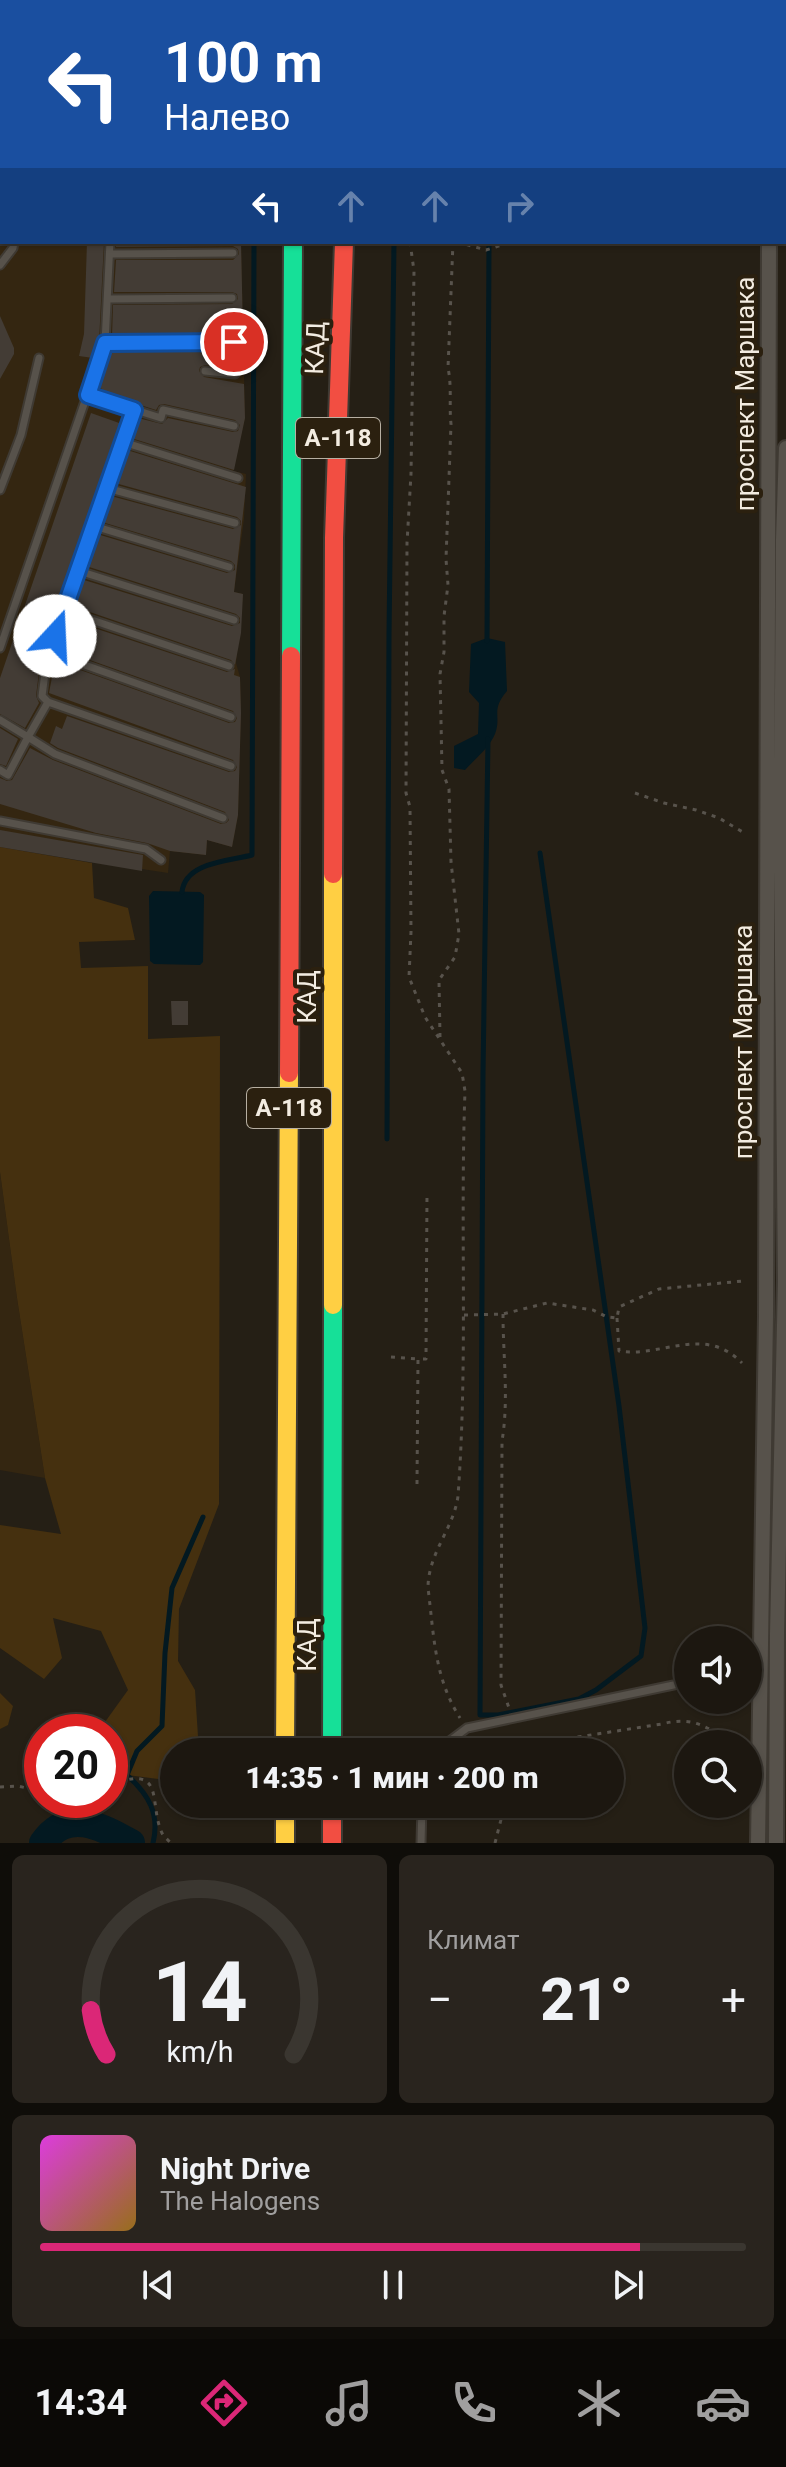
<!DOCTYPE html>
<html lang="ru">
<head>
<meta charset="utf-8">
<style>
  :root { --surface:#1c1710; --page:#29241e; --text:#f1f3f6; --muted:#a09f9f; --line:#3a3630; --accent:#db2777 }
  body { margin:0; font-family:Roboto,sans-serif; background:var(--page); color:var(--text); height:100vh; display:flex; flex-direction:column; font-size:30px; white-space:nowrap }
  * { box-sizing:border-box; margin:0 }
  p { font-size:26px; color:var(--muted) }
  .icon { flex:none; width:44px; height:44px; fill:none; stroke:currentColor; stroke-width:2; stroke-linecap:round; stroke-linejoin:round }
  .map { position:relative; height:1843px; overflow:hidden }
  .drawer { display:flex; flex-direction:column; gap:12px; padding:12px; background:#0f0d09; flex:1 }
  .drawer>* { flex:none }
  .hud { position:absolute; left:0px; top:0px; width:786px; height:244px; box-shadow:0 2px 6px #0004,0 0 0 2px var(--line); background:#1a4fa0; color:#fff; overflow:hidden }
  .buttons { position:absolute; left:674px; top:1626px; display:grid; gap:16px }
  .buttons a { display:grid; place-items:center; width:88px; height:88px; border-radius:50%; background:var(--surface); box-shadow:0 2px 6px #0004,0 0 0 2px var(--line); font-size:40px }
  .speed { position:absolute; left:24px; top:1714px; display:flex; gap:16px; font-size:40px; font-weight:700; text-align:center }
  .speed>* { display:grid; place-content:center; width:104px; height:104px; border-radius:50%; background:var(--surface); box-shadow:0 2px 6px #0004,0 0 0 2px var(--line); line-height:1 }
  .speed .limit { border:12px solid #d22; background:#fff; color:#111 }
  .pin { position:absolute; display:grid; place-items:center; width:68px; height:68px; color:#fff; margin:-34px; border:4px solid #fff; border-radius:50%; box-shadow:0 2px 8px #0007 }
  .me { position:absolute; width:88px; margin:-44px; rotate:20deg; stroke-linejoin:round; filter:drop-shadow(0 0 6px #0008) }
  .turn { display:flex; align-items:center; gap:28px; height:168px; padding:0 32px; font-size:36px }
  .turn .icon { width:104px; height:104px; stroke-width:2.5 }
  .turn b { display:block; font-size:56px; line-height:68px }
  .lanes { display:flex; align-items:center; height:76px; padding:0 32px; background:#0003; justify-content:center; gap:40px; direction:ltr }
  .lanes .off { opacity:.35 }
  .big { font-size:60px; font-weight:800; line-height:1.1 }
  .drawer .tile { flex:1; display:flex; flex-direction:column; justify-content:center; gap:12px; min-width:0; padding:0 28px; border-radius:12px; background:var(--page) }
  .drawer .dial { align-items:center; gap:0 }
  .dial svg { height:208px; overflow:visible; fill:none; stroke:var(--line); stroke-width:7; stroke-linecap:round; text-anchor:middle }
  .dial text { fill:var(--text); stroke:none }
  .song { display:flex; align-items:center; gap:24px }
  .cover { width:96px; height:96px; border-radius:12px; background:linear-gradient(135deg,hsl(300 70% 55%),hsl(40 70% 35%)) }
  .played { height:8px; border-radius:4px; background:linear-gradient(90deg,var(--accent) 85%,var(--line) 85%) }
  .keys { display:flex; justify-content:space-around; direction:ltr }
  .heat { display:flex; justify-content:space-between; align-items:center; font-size:44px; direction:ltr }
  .drawer .tiles { flex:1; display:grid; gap:12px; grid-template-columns:1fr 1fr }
  .tile:last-child { grid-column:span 2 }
  .trip { position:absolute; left:160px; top:1738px; width:464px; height:80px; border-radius:40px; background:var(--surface); box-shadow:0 2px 6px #0004,0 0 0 2px var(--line); font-weight:800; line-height:80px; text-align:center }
  .menu { display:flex; height:128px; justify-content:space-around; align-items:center; background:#0b0906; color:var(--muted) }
  .menu .icon { width:56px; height:56px }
  .menu .selected { color:var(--accent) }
  .menu b { font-size:36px; color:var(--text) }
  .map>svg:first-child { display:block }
</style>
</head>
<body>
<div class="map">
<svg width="786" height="1843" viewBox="0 0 786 1843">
  <rect width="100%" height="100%" fill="#251f15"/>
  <path fill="#342611" d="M0 0H223V2H2V242H241L245 418 233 471 246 474 244 519 234 592 243 594 236 663 240 677 241 712 238 815 232 847 207 840 206 855 170 851 168 873 0 847Z
    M0 1172 17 1298 45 1478 0 1470Z"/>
  <path fill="#45300f" d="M388 0H737V2H388Z
    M0 847 92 863 94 898 128 908 135 940 79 942 81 968 148 966V1039L220 1036 219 1504 179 1609 178 1661 195 1690 199 1752H174V1781L127 1775 105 1722 128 1690 101 1631 53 1618 62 1658 44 1679 0 1648V1525L61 1534 45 1478 17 1298 0 1172Z
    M0 1693 13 1706 8 1725 0 1729Z"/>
  <path fill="#031921" d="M487 638 505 642 507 691C490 711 502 715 495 734 489 748 475 759 465 770L454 768V746L478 734 479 703 469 692 471 644Z
    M153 891 200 892 204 895 203 962 200 965 154 964 150 961 149 896Z"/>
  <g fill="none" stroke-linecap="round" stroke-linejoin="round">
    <path stroke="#031921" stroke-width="5" d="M252 0V2
      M399 2V0
      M487 641 489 242
      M488 739 483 1073 480 1715H498L579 1699 596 1690 641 1656 645 1628 619 1406 540 853
      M182 892C185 862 229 861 252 855L254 242
      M387 1139 389 634 394 242
      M153 1843C160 1814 149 1795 127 1775L137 1751 162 1726 165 1653 172 1588 203 1517"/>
    <path stroke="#031921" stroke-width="28" d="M43 1843C67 1808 101 1826 131 1843"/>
  </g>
  <path fill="#433c35" d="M87 242H104L99 342 93 358 79 356 84 334Z
    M116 242H241L243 333H228V336H112L113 305 232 304 238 299 237 294 232 292H114L116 260H233L239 254 238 249 233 246 116 247Z
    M0 316 14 348V354L0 379Z
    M110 349H228V367L205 365 200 367 199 371 204 377 244 384 245 418 234 470 131 438 135 428 138 429 135 426 138 418 162 424 168 418 233 432 238 431 240 425 235 420 164 404 159 405 156 410 106 394 100 387 102 373Z
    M91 413 122 424 54 618 39 672 36 696 39 703 25 728 0 714V678Z
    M127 450 246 487 234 592 243 594 241 633 235 665 231 660 72 606 81 579 232 626 240 623V618L236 614 86 566 97 534 227 573 235 570V565L231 561 102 522 111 496 233 529 241 525V521L237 517 115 483Z
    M67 619 227 672 235 669 234 675 240 677 241 713 238 815 232 847 207 840 206 855 170 851 147 843 96 833 0 804V778L7 781 12 780 30 748 53 760 221 824 226 823 229 820 225 812 58 748 50 743 56 726 62 729 67 716 229 772 235 771 237 767 233 760 49 693 55 661 229 723 235 722 237 718 233 711 59 649Z
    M0 728 18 739 6 766 0 764Z
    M0 830 143 855 142 871 0 847Z
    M171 1001H188V1025H172Z"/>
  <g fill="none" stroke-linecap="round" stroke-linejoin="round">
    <g stroke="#3f3a33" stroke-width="11">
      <path id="lane" d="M77 0 78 2
        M180 0 181 2
        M0 191 2 193
        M110 254 233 253
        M0 265 13 248 14 242
        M108 299 232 298
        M105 343 234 342 235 374 205 371
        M88 395 161 418 163 410 234 426
        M134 410 60 620 45 673 42 696 48 702 28 737 55 754 223 818
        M123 442 238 478
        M107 488 235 523
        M0 490 21 435 39 358
        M94 526 229 567
        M79 571 234 620
        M65 611 229 666
        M0 648 105 343 110 242
        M51 653 231 717
        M48 702 231 766
        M0 720 28 737 8 775 0 770
        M0 821 146 849 161 860
        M435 1752 467 1728 688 1682
        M421 1843 422 1804"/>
    </g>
    <g stroke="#3f3a33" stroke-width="18">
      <path id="street" d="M767 2V0
        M784 128H786
        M758 1843 766 1316 769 242
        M776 1843 777 1634 785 1281 781 845 783 540 786 448"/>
    </g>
    <g stroke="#3f3a33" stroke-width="22">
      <path id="fast" d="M291 656 293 242
        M332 1752 333 1305"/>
    </g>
    <g stroke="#3f3a33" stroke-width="22">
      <path id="slow" d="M333 1305V874
        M285 1752 289 1073
        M285 1804V1843"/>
    </g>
    <g stroke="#3f3a33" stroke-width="22">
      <path id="jam" d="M297 0V2
        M347 0V2
        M333 874 334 538 344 242
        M289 1073 291 656
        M332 1804V1843"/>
    </g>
    <path stroke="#58534c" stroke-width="3" stroke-dasharray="4 6" stroke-linecap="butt" d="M406 0V2
      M456 2V0
      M410 242 414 271 411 474 407 543 406 793 410 807 411 932 409 977 425 1017 462 1073 465 1091C460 1226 468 1361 458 1496 454 1528 428 1553 428 1588 434 1635 434 1677 460 1718
      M457 242 486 250 512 242
      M635 793 664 803 696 810 719 818 746 834
      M440 1037 439 980 455 957 459 934 451 862 449 789 442 770 440 674 444 652V616L448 585 446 559 451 424C449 405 452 387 448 368L453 242
      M503 1314C503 1357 509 1399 502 1441L501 1685 509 1708
      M464 1315 503 1314 547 1303 593 1310 607 1317 617 1318 619 1307 659 1289 743 1281
      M617 1318 619 1351C662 1358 704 1324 742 1363
      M391 1357 418 1359
      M417 1484 418 1359H426L427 1193
      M510 1752 513 1749 532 1744 662 1724C692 1716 707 1726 731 1744
      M110 1785C167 1763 148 1803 162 1833 164 1837 168 1840 171 1843
      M0 1787 17 1786 42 1791
      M495 1843 505 1804"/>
    <use href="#lane" stroke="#57524b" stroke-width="7"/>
    <use href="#street" stroke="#57524b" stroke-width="14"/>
    <use href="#fast" stroke="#16e098" stroke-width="18"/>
    <use href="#slow" stroke="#ffcf43" stroke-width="18"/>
    <use href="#jam" stroke="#f24e42" stroke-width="18"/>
  </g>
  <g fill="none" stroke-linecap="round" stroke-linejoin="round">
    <g stroke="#114b97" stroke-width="20">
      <path id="route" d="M55 636 134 410 88 395 105 343 234 342"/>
    </g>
    <use href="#route" stroke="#1a73e8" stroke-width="14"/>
  </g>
  <g text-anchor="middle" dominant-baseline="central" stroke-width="8" stroke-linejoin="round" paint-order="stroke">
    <g fill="#2b200f" stroke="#b7afa2" stroke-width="2">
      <rect x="296" y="418" width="84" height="40" rx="6"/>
      <rect x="247" y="1088" width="84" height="40" rx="6"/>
    </g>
    <g font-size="24" font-weight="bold" fill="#f3ece1">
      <text x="338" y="438">А-118</text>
      <text x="289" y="1108">А-118</text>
    </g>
    <g font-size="26" fill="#f3ece1" stroke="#2b200f">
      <text transform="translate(315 348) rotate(-88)">КАД</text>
      <text transform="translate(745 394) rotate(-90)">проспект Маршака</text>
      <text transform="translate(307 997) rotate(-90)">КАД</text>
      <text transform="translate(743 1042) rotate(-90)">проспект Маршака</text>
      <text transform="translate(307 1645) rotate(-90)">КАД</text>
    </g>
  </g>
</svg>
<div class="buttons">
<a><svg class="icon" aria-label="sound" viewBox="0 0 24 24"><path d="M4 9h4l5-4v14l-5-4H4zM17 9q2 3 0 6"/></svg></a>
<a><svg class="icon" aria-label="search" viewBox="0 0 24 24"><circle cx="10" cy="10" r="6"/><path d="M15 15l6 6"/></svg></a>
</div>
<div class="speed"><div class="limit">20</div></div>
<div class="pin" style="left:234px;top:342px;background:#d93025"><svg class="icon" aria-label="arrive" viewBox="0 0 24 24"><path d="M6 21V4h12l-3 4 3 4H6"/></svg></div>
<svg class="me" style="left:55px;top:636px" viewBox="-20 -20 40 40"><circle r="19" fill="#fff"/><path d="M0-13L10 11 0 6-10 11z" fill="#1a73e8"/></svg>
<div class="trip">14:35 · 1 мин · 200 m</div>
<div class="hud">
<div class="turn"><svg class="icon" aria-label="left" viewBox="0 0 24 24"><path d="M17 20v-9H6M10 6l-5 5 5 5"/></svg><div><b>100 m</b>Налево</div></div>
<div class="lanes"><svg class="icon" aria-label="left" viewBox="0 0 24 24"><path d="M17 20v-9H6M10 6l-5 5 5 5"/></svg><svg class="icon off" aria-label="ahead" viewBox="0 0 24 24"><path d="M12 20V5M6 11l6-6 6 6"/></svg><svg class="icon off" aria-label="ahead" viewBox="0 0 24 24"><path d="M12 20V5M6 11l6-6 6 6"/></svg><svg class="icon off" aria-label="right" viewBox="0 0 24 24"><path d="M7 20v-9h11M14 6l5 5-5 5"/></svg></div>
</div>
</div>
<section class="drawer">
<div class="tiles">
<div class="tile dial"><svg viewBox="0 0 100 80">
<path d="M14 69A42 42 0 1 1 86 69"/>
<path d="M14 69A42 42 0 0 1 8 52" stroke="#db2777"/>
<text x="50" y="56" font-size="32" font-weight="700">14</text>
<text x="50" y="72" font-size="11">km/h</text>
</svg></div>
<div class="tile"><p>Климат</p>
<div class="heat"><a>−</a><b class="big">21°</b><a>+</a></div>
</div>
<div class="tile">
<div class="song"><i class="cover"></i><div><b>Night Drive</b><p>The Halogens</p></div></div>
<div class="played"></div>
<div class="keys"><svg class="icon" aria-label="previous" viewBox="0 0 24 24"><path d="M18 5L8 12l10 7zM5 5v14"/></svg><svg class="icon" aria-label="pause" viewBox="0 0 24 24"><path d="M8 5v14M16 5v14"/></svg><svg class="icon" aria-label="next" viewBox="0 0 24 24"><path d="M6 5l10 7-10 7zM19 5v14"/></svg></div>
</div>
</div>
</section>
<nav class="menu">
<b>14:34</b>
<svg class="icon selected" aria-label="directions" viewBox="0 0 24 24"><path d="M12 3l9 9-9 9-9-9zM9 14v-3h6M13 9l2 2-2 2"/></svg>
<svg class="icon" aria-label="music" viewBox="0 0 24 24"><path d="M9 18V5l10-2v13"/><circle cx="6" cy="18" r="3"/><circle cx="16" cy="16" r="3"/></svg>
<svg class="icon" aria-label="phone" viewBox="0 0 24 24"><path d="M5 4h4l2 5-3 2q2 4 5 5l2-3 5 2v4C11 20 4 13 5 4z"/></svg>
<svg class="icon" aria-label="climate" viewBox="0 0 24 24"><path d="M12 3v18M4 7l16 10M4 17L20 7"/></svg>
<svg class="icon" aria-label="car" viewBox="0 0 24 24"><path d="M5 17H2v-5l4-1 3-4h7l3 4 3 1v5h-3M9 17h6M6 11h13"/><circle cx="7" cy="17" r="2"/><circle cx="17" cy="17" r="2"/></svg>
</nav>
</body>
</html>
